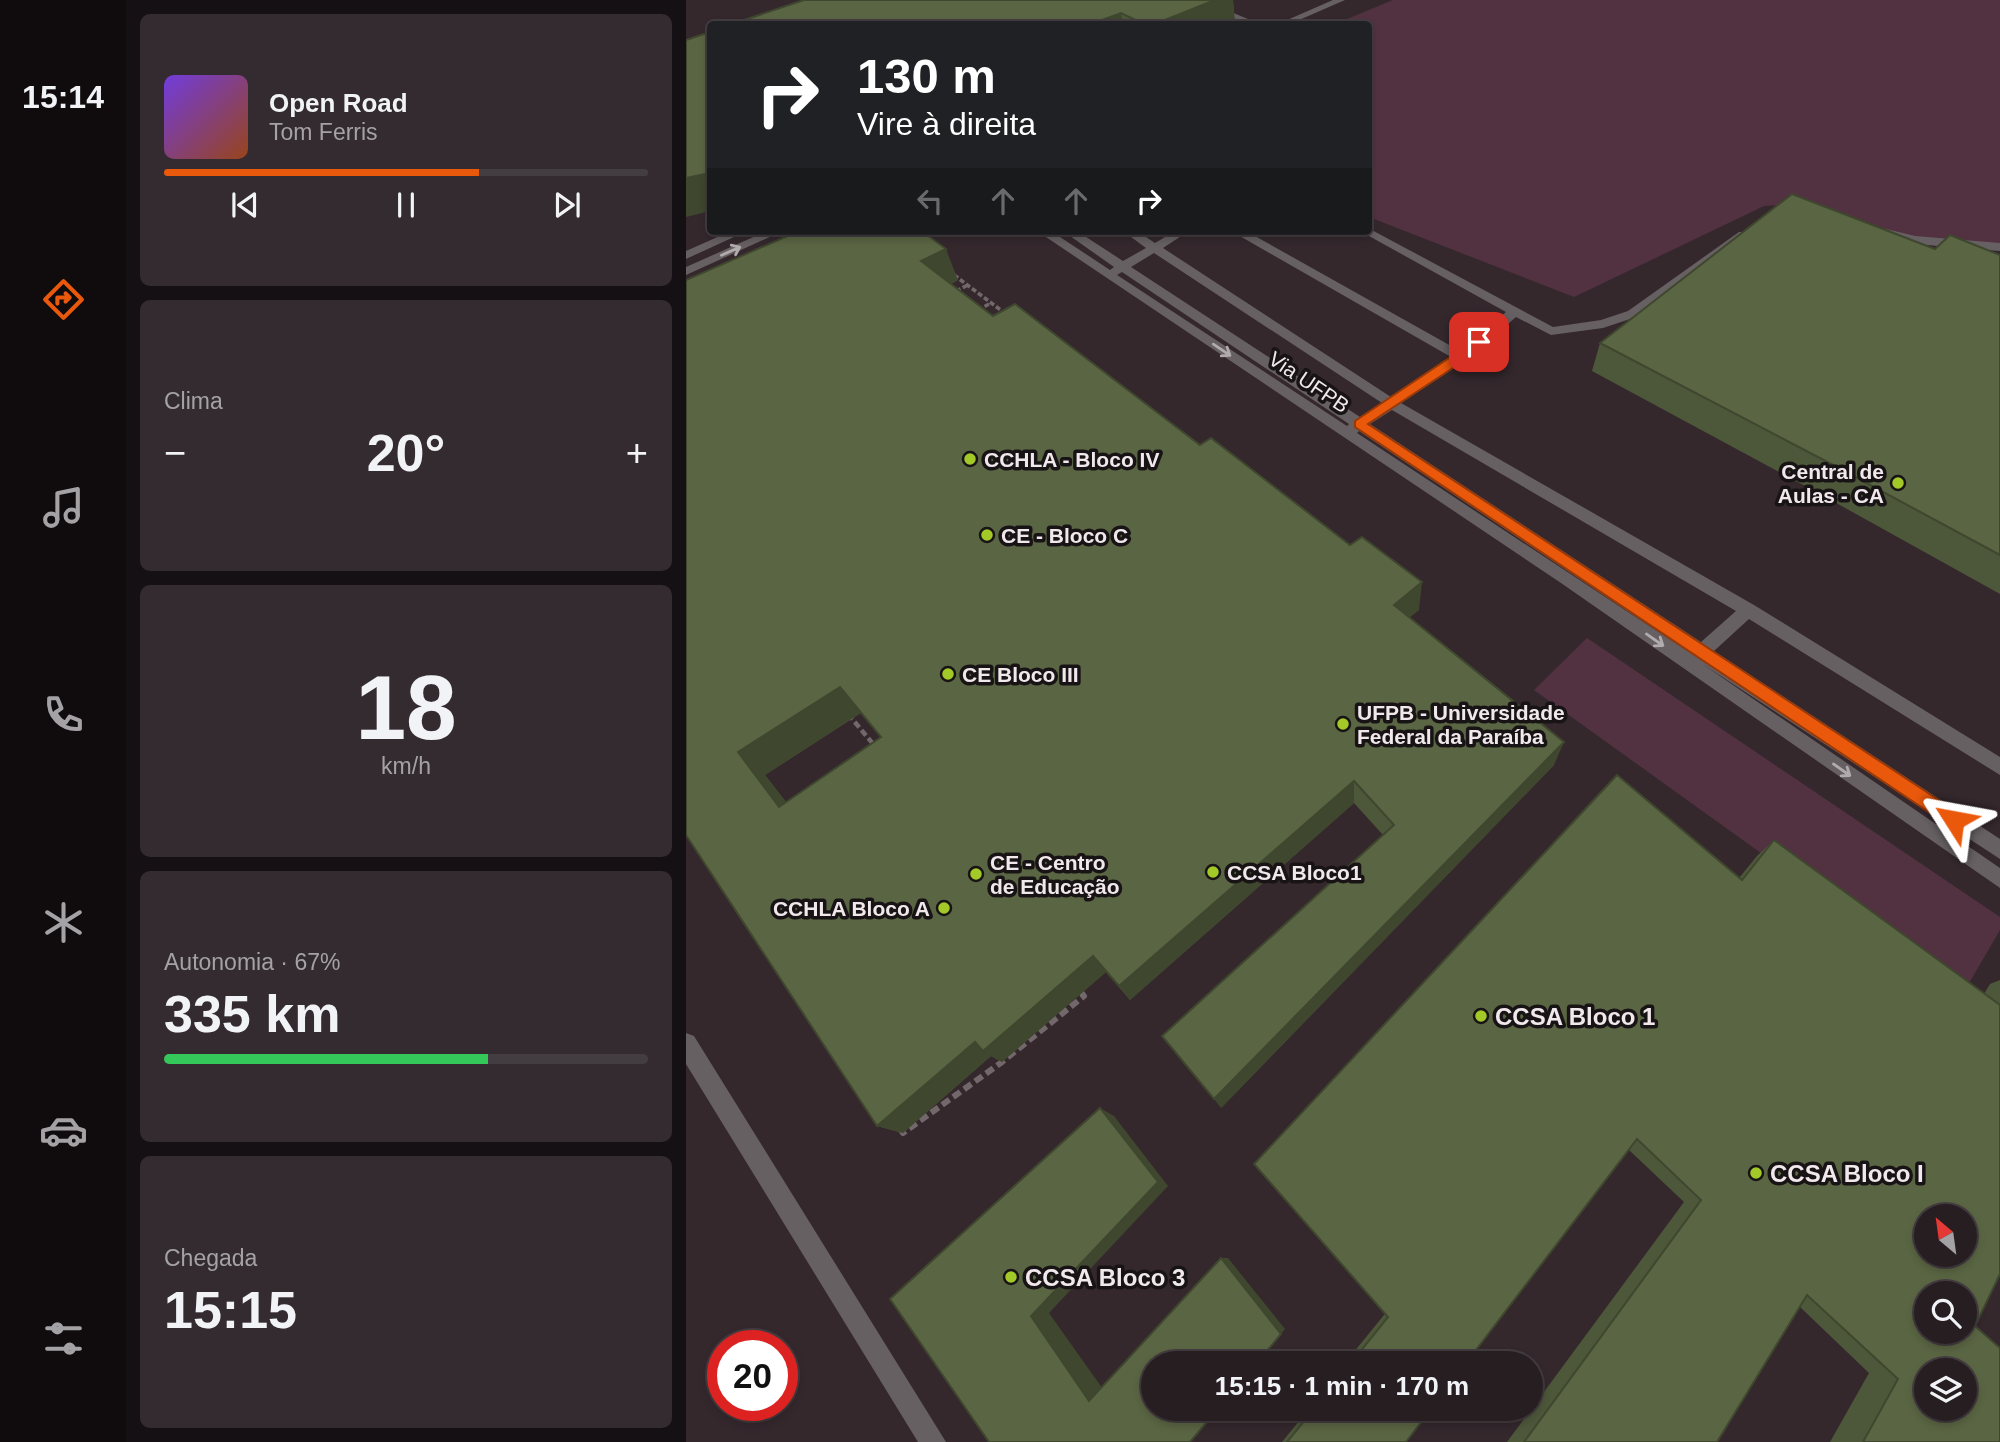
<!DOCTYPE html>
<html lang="pt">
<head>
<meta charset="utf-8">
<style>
  :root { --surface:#271e22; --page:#332b2f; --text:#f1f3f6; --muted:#a4a2a5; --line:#433c40; --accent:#ea580c }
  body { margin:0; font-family:Helvetica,sans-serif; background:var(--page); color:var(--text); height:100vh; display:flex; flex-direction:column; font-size:26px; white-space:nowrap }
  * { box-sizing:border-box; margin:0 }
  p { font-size:23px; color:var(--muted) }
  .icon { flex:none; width:38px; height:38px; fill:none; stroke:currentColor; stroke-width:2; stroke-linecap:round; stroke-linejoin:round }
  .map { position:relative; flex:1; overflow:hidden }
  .panel { display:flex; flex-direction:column; gap:14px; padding:14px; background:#151013; width:560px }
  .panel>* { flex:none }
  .hud { position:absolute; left:21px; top:21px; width:665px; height:214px; border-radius:7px; box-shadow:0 4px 10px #0003,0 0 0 2px var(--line); background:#202124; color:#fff; overflow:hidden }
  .needle { width:46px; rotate:331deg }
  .controls { position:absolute; left:1228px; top:1204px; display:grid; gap:14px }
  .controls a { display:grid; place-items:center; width:63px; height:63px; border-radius:50%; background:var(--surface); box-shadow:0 4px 10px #0003,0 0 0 2px var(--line); font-size:35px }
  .speed { position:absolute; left:21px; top:1330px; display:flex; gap:14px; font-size:35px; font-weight:700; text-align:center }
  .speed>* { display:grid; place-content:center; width:91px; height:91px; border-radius:50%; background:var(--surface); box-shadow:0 4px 10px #0003,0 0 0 2px var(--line); line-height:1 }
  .speed .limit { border:10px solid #d22; background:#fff; color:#111 }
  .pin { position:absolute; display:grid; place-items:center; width:60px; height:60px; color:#fff; margin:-30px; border-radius:14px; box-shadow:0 4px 10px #0006 }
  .me { position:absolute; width:77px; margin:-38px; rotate:304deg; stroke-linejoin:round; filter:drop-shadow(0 0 5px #0008) }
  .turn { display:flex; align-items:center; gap:24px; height:147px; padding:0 35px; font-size:32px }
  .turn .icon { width:91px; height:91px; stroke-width:2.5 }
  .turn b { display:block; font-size:49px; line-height:60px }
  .lanes { display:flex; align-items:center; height:66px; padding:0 35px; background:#0003; justify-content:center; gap:35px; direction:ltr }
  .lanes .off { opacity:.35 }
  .big { font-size:52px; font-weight:600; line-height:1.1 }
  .panel .tile { flex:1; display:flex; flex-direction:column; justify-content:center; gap:10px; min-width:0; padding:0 24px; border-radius:10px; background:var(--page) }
  .panel .dial { align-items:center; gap:0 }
  .dial b { font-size:91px; line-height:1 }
  .song { display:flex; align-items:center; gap:21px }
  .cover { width:84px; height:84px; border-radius:10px; background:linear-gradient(135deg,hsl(260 70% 55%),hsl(20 70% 35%)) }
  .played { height:7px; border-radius:4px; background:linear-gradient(90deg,var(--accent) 65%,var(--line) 65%) }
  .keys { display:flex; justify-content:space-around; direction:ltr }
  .heat { display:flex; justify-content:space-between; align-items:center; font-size:38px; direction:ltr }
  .charge { height:10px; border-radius:5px; background:linear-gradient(90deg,#34c759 67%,var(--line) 0) }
  .trip { position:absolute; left:455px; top:1351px; width:402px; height:70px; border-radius:35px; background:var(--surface); box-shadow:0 4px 10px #0003,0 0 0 2px var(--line); font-weight:600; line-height:70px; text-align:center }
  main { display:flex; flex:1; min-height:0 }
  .dock { display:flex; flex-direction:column; width:126px; justify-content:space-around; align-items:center; background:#100c0e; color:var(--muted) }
  .dock .icon { width:49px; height:49px }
  .dock .selected { color:var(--accent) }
  .dock b { font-size:32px; color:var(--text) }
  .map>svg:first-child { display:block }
</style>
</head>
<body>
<main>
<nav class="dock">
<b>15:14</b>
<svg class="icon selected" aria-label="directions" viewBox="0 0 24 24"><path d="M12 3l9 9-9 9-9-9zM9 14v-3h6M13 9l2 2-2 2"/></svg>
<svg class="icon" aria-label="music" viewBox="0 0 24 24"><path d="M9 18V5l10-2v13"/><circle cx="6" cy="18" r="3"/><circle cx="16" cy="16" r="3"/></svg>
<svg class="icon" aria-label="phone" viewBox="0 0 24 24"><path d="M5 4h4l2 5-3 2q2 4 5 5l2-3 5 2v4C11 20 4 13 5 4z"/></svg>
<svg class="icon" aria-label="climate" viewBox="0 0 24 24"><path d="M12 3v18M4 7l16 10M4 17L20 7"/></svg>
<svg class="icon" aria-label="car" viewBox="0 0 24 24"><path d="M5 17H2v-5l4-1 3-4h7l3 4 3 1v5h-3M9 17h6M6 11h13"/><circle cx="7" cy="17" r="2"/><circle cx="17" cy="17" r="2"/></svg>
<svg class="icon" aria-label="filters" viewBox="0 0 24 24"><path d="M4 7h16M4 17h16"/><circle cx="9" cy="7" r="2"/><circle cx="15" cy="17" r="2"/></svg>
</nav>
<section class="panel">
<div class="tile">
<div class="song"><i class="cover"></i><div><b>Open Road</b><p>Tom Ferris</p></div></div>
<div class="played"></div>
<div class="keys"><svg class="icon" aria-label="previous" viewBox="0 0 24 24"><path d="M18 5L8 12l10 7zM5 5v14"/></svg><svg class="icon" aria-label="pause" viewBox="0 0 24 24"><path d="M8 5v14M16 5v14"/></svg><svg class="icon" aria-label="next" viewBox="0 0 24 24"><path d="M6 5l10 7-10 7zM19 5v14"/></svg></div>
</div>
<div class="tile"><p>Clima</p>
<div class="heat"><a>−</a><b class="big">20°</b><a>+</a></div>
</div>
<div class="tile dial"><b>18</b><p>km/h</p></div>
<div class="tile"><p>Autonomia · 67%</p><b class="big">335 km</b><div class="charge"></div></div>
<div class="tile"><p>Chegada</p><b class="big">15:15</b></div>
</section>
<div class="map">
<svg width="1314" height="1442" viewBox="0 0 1314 1442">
  <rect width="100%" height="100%" fill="#34282d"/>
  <path fill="#523240" d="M707 0H1314V248L1260 250 1125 203 1078 206 888 297 683 217 682 24H649Z
    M901 638 1314 917V930L1275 997 848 690Z"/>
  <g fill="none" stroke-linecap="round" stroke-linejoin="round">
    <path stroke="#72686c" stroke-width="3.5" stroke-dasharray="5 2.5" stroke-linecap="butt" d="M268 275 320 314
      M270 291 282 285
      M292 310 305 303"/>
    <path stroke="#72686c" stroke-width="4.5" stroke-dasharray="7 3.5" stroke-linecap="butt" d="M162 714 188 745"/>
    <path stroke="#72686c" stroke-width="6" stroke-dasharray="9 4.5" stroke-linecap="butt" d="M214 1128 217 1133 316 1062 398 996 394 991"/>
    <path fill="#666062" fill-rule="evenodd" d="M504 0H516L574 24H562Z
      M647 0H659L604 24H592Z
      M682 228 867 327 915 320 942 311 1053 232H1061V236L950 317 917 328 865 335 830 317 780 360 715 403 1068 605 1314 757V775L1063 619 1028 651 1314 839V859L1015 663 1314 868V888L875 583 351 231H365L424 270 428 267 377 231H391L437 261 460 248 437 231H451L469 243 489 231H503L477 248 705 397 765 357 545 231H560L774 351 820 312 674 231H682ZM468 253 696 403 674 417 445 267ZM436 272 663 424 661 426 431 275ZM706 410 1050 611 1015 642 684 424ZM673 431 1004 653 671 433Z
      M1196 228 1229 236 1314 243V251L1229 244 1192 234 1190 232Z
      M45 231H61L0 259V251Z
      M81 231H97L0 275V267Z
      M0 1033 8 1036 260 1442H232L0 1064Z"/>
  </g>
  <path fill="#4d573a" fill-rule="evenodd" d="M117 0H547L549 24H46Z
    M1249 249 1314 255V594L1134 494 906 371 914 343Z
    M0 280H272L265 284 307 316 514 445 733 610 724 617 868 765 535 1108 697 835 668 803 444 1000 420 972 316 1062 305 1056 217 1133 191 1126 0 835ZM175 713 195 737 100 802 79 775Z
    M1088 840 1298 994 1304 984 1314 980V1274L1289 1326 1314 1442H1144L1183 1373 1114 1307 1031 1442H821L998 1202 943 1150 780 1363H659L1071 856Z
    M623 1409H745L720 1442H596Z"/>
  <path fill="#3f472f" d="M529 0H547L549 24H469Z
    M435 13 437 24H405Z
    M24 173V211L0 217V178Z
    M260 249 272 280 248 292 235 261Z
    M736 582 733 610 706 631 708 605Z
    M154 687 176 712 79 775 120 828 93 807 52 752Z
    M878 742 868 765 535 1108 528 1099Z
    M668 781V803L444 1000 433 986Z
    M407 956 420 972 316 1062 305 1056 217 1133 191 1126 289 1042Z
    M414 1108 428 1116 482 1186 363 1313 419 1392 403 1401 345 1316Z
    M535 1258H542L599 1329 595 1334Z"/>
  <path fill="#5a6543" stroke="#3f472f" stroke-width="2" fill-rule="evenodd" d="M118 0H529L469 24H458L435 13 405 24H46Z
    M24 32V173L0 178V40Z
    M1106 194 1249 249 1264 235 1314 255V555L1151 467 914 343Z
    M113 231H236L260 249 235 261 307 316 329 304 514 445 525 438 664 545 676 537 736 582 708 605 878 742 528 1099 476 1036 708 825 668 781 433 986 407 956 297 1051 289 1042 191 1126 0 835V280ZM154 687 195 737 93 807 52 752Z
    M931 775 1056 880 1088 840 1314 1005V1274L1289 1326 1314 1348V1442H1177L1212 1379 1121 1295 1031 1442H838L1015 1200 951 1139 780 1363H665L702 1317 568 1164ZM1241 1216H1279V1255H1241ZM1241 1293H1279V1332H1241ZM1241 1370H1279V1409H1241Z
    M414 1108 472 1182 345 1316 403 1401 535 1258 595 1334 571 1363H467V1409H532L504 1442H303L204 1299Z
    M628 1409H745L720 1442H601Z"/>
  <defs><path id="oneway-shaft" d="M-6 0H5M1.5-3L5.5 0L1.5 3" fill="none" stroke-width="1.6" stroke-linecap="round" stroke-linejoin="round" transform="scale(1.75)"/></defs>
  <g stroke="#b2abad">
    <use href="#oneway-shaft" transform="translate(45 251) rotate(-24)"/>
    <use href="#oneway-shaft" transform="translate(536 350) rotate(34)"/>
    <use href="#oneway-shaft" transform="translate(969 640) rotate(35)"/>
    <use href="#oneway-shaft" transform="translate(1156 770) rotate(35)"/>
  </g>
  <path fill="#ea580c" stroke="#983908" stroke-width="2" d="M793 338 799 342 779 360 682 424 1274 814 1277 820 1274 825 1268 827 1262 825 669 427V421Z"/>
  <g fill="#a2c928" stroke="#181315" stroke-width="2.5">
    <circle cx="284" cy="459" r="7"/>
    <circle cx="1212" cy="483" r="7"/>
    <circle cx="301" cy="535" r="7"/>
    <circle cx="262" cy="674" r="7"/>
    <circle cx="657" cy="724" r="7"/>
    <circle cx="527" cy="872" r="7"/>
    <circle cx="290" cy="874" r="7"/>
    <circle cx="258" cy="908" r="7"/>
    <circle cx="795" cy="1016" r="7"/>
    <circle cx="1070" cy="1173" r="7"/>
    <circle cx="325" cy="1277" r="7"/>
  </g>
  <g text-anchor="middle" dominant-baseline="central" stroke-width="7" stroke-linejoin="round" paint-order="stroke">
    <g font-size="21" fill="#f0e8eb" stroke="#181315">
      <text transform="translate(623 382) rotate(34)">Via UFPB</text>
    </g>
    <g font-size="21" font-weight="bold" fill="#f0e8eb" stroke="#181315" text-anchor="start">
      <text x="298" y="459">CCHLA - Bloco IV</text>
      <text x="1198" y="471" text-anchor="end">Central de<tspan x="1198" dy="24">Aulas - CA</tspan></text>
      <text x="315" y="535">CE - Bloco C</text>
      <text x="276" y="674">CE Bloco III</text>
      <text x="671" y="712">UFPB - Universidade<tspan x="671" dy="24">Federal da Paraíba</tspan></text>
      <text x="304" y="862">CE - Centro<tspan x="304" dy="24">de Educação</tspan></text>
      <text x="541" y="872">CCSA Bloco1</text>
      <text x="244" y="908" text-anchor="end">CCHLA Bloco A</text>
    </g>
    <g font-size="24" font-weight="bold" fill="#f0e8eb" stroke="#181315" text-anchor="start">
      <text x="809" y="1016">CCSA Bloco 1</text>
      <text x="1084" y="1173">CCSA Bloco I</text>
      <text x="339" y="1277">CCSA Bloco 3</text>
    </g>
  </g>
</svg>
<div class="controls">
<a><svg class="needle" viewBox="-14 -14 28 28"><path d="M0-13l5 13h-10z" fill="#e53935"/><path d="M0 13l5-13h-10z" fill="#a4a2a5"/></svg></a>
<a><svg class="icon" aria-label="search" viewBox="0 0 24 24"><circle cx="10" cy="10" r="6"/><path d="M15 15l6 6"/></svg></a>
<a><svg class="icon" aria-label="layers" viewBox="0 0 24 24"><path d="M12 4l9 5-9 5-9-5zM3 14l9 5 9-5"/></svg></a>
</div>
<div class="speed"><div class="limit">20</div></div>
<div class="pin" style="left:793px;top:342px;background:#d93025"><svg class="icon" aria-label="arrive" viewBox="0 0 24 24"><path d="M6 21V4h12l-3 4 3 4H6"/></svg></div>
<svg class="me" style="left:1268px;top:820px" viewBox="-20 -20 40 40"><path d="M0-17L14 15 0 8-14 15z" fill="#ea580c" stroke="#fff" stroke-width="4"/></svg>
<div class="trip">15:15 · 1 min · 170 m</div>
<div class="hud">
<div class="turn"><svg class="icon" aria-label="right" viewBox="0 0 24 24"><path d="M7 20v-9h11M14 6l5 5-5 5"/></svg><div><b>130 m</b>Vire à direita</div></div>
<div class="lanes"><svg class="icon off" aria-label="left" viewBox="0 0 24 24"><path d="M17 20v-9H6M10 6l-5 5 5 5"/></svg><svg class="icon off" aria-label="ahead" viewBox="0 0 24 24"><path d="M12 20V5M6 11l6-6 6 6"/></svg><svg class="icon off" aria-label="ahead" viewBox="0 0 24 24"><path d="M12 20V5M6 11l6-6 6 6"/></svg><svg class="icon" aria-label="right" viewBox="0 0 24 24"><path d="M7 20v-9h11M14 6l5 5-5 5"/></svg></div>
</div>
</div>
</main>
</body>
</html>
